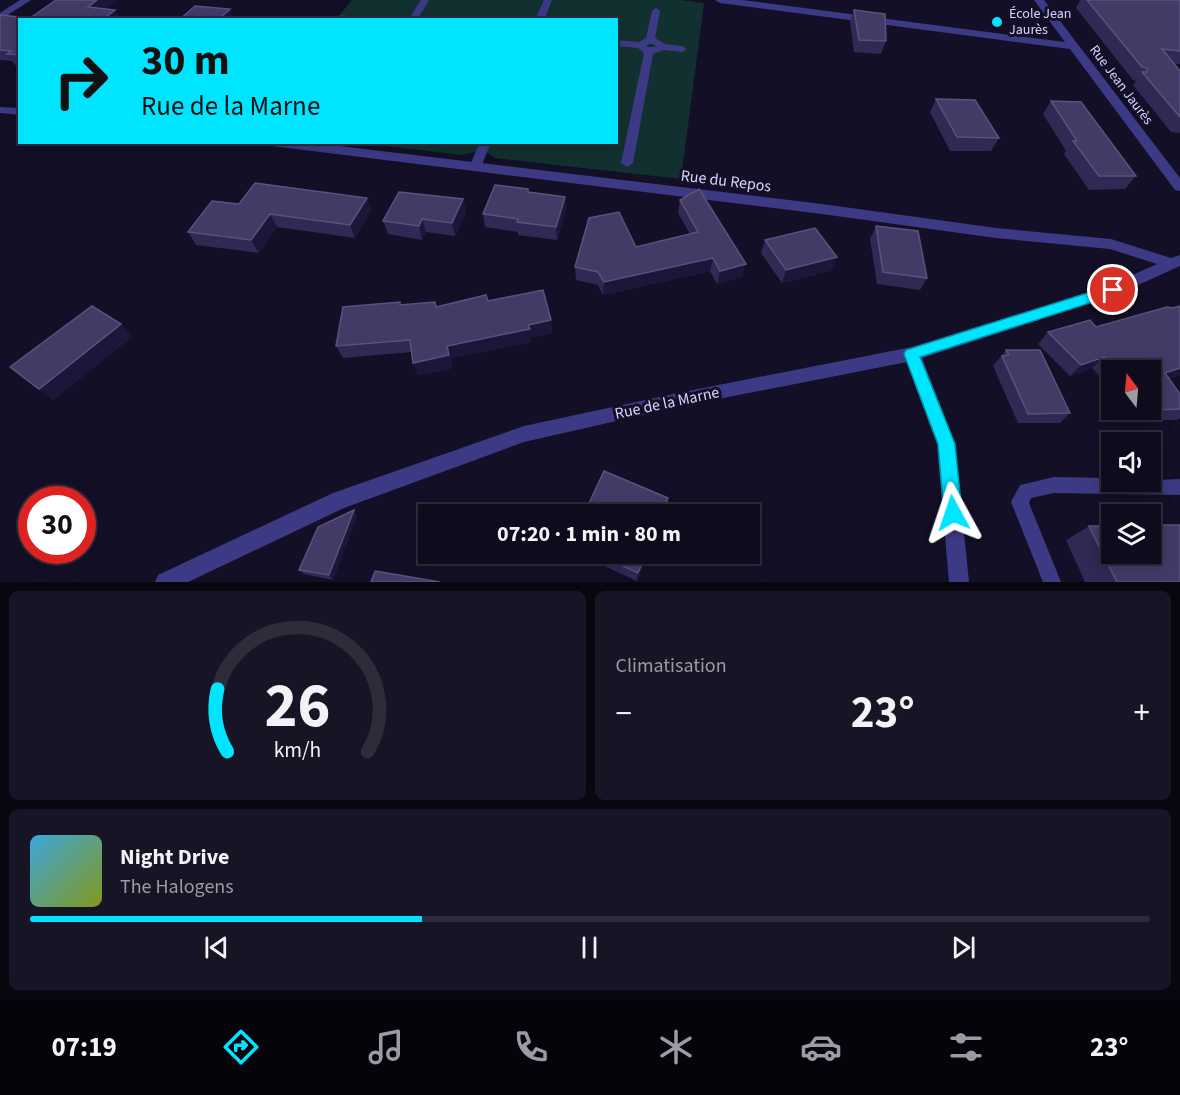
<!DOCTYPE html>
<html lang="fr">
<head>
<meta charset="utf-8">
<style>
  :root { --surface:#0e0b1c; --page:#171425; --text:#f1f3f6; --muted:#9b9ba3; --line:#2e2b3b; --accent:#00e5ff }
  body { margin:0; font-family:"Source Sans 3",sans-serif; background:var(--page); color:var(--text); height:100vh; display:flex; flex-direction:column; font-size:22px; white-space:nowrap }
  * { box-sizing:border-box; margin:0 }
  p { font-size:20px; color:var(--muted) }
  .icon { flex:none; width:33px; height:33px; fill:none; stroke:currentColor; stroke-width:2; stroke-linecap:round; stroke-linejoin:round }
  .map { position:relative; height:582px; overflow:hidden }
  .panel { display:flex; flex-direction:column; gap:9px; padding:9px; background:#08060f; flex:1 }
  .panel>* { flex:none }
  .top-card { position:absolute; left:18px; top:18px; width:600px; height:126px; border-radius:0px; box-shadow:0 3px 15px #0003,0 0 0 2px var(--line); background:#00e5ff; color:#111; overflow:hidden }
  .needle { width:39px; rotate:344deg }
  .controls { position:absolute; left:1101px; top:360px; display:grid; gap:12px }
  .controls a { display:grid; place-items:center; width:60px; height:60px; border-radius:0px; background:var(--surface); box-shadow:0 3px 15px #0003,0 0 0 2px var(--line); font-size:30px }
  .speed { position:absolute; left:18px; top:486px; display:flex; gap:12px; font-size:30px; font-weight:700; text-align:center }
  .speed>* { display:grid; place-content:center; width:78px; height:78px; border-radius:50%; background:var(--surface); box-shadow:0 3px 15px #0003,0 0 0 2px var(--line); line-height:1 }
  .speed .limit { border:9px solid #d22; background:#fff; color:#111 }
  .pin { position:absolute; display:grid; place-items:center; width:51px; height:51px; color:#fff; margin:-26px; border:3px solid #fff; border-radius:50%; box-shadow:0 2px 6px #0007 }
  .me { position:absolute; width:66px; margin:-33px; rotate:355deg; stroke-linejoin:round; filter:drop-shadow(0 0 4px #0008) }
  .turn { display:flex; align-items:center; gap:21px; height:126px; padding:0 24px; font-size:27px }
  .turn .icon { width:78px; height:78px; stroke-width:2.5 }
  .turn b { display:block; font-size:42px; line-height:51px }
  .big { font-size:45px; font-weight:700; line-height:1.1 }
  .panel .card { flex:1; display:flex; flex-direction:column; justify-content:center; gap:9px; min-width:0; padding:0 21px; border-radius:9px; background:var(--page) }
  .panel .dial { align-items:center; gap:0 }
  .dial svg { height:156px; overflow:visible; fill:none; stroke:var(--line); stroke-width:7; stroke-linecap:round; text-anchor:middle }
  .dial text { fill:var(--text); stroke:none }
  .song { display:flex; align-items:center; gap:18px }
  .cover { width:72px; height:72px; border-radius:9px; background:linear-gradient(135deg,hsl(200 70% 55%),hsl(70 70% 35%)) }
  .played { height:6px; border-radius:3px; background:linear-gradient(90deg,var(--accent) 35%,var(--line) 35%) }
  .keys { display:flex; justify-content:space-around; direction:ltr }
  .heat { display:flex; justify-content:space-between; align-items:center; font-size:33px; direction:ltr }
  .panel .tiles { flex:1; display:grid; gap:9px; grid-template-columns:1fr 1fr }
  .card:last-child { grid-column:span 2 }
  .trip { position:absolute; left:418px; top:504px; width:342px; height:60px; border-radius:0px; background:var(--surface); box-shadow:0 3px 15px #0003,0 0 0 2px var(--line); font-weight:700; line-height:60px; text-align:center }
  .menu { display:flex; height:96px; justify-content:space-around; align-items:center; background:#06040b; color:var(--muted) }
  .menu .icon { width:42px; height:42px }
  .menu .on { color:var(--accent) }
  .menu b { font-size:27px; color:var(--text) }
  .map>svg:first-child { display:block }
</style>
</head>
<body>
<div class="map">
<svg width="1180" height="582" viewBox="0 0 1180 582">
  <rect width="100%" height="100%" fill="#130f26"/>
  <path fill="#12302f" d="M352 0H681L704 3 681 179 495 158C487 150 473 152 462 155L361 143 616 142V20H335Z"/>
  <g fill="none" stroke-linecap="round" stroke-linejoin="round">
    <path fill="#3d3a85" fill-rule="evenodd" d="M421 0H429L417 20H408Z
      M544 0H552L544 20H535Z
      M656 8 660 11 655 38 665 44 682 46 687 49 682 52 664 50 653 54 633 163 627 167 621 163 644 53 638 48 616 46V40L639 42 646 38 652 11ZM648 44H653L656 47H647Z
      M342 15 361 20H339V16Z
      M480 142H491L481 167 475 171 469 167Z
      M1054 477 1112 478V482L1180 479V495L1054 493 1031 498 1029 503 1061 582H1043L1011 502 1020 485Z"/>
    <path fill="#3d3a85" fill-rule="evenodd" d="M20 0H31L0 20V13Z
      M715 0H742L1065 42 1034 0H1044L1180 178V191L1175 190 1070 49 720 3Z
      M0 107 20 108V115L0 113Z
      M266 142H307L822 204 996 228 1111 239 1171 258 1180 255V266L1118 294 922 358 955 444 969 582H949L937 444 907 362 678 407 524 442 344 508 188 582H155L158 575 333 493 524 426 678 393 912 347 1108 286 1157 264 1110 249 996 238 822 214 272 146Z"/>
  </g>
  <path fill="#312854" d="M117 0 105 9 115 10 120 20H20V65H15L12 61 0 60V15L30 18Z
    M1080 0H1180V64H1174L1180 71V133L1171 132 1133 85 1136 81 1133 80 1076 8Z
    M854 10 886 41 881 54 854 52 850 22Z
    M936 99 999 138 991 151H950L930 112Z
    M1051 101 1136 176 1125 189 1089 190 1064 154 1066 151 1043 114Z
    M529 192 565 197 566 210 557 240 518 235V232L485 227 483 214Z
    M367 198 371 211 355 238 277 227 259 253 196 245 188 232 239 204Z
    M463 199 466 213 455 236 426 232 422 240 388 234 383 221Z
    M680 200 742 277 717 284 710 271 603 295 598 285 576 280 575 267 636 247 690 234 678 213Z
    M876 226 927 278 920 290 877 284 870 239Z
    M765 240 832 270 782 283 761 253Z
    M488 301 551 320 552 333 530 338 531 342 451 358 452 368 418 375 412 352 343 358 336 346 400 302 401 305 437 307Z
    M121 324 132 337 53 400 10 367Z
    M1048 332 1180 375 1169 379 1180 394V418L1177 420H1144L1137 410H1150V370H1112V380H1103L1092 368 1070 376 1038 344Z
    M1006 350 1070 413 1060 423H1018L993 366Z
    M354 510 357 516 333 580 304 574 299 570Z
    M1089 526 1180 582H1085L1066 540Z
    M578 554H648L637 581Z"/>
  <path fill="#1d163a" d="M97 0H117L94 17 88 7Z
    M230 9 234 20H218Z
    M115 10 120 20H102Z
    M565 197 566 210 557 240 556 227Z
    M367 198 371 211 355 238 350 225Z
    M463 199 466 213 455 236 452 223Z
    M270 214 277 227 259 253 251 240Z
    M422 219 426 232 422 240 419 226Z
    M837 257 832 270 782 283 786 270Z
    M713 258 710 271 603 295 604 282Z
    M746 264 742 277 717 284 720 271Z
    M551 320 552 333 530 338 531 342 451 358 452 368 418 375 413 363 447 346Z
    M121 324 132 337 53 400 39 389Z
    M1104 357 1092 368 1070 376 1081 365Z
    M1180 368V375L1151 384 1165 373Z
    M668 498 664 514H662Z
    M354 510 357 516 333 580 329 575Z
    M646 554H648L637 581 638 573Z"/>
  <path fill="#433a66" stroke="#5a527e" stroke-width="1.5" d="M56 0H97L88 7 115 10 102 20H20V55L7 54 12 51 0 50V15L30 18Z
    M1087 0H1180V51L1162 49 1180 71V117L1142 72H1147V68L1142 67Z
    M195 6 230 9 218 20H179Z
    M854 10 885 14 886 41 859 40Z
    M936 99 975 100 999 138 957 137Z
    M1051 101 1081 102 1136 176H1099L1073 141H1077Z
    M255 183 367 198 350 225 270 214 251 240 188 232 212 201 239 204Z
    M495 185 528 189V192L565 197 556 227 517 222 518 219 483 214Z
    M699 189 746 264 720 271 713 258 604 282 598 272 575 267 589 218 619 212 636 247 698 232 680 200Z
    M399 192 463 199 452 223 422 219 419 226 383 221Z
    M876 226 918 231 927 278 883 272Z
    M815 228 837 257 786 270 765 240Z
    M543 290 551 320 528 325 530 329 447 346 449 355 413 363 410 340 336 346 343 307 400 302V305L435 302 436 307 486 295 488 301Z
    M92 306 121 324 39 389 10 367Z
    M1180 306V368L1165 373 1180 394V409L1158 410 1150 398V370H1132L1131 369H1116L1104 357 1081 365 1048 332 1090 320 1096 327 1167 307 1172 308Z
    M1006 350H1040L1070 413 1028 414 1002 356 1009 355Z
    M604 471 668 498 662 514H584Z
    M354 510 329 575 299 570 318 527Z
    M1150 525H1180V582H1117L1089 526H1112V554H1150Z
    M597 554H646L638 573Z
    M375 571 440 582H371Z"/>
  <path fill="#00e5ff" stroke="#0095a6" stroke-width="1.5" d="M1113 285 1118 287 1120 290 1118 294 920 357 955 444 962 513 959 519 953 522 947 519 944 513 938 444 904 354 906 350Z"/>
  <circle fill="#00e5ff" stroke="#130f26" stroke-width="2" cx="997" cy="22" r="6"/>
  <g text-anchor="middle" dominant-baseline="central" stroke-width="6" stroke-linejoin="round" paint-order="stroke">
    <g font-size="14" fill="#d9d4ff" stroke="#130f26" text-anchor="start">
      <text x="1009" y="14">École Jean<tspan x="1009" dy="16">Jaurès</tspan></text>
    </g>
    <g font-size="14" fill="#d9d4ff" stroke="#130f26">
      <text transform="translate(1121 85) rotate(53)">Rue Jean Jaurès</text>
    </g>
    <g font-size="16" fill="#d9d4ff" stroke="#130f26">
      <text transform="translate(726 181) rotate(7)">Rue du Repos</text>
      <text transform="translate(667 403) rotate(-12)">Rue de la Marne</text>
    </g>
  </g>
</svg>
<div class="controls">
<a><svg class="needle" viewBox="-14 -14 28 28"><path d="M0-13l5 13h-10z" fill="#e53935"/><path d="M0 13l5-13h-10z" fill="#9b9ba3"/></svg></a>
<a><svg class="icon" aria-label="sound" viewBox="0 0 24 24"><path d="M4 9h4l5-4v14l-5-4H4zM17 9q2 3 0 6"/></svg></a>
<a><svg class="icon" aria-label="layers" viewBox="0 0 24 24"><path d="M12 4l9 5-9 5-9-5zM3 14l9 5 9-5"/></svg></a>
</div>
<div class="speed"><div class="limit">30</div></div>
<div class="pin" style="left:1113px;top:290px;background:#d93025"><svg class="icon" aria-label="arrive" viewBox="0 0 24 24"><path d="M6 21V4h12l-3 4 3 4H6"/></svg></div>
<svg class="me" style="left:953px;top:513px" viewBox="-20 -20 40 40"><path d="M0-17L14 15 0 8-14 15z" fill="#00e5ff" stroke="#fff" stroke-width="4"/></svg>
<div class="trip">07:20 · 1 min · 80 m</div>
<div class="top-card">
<div class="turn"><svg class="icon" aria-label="right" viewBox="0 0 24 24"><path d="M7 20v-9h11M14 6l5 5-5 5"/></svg><div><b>30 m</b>Rue de la Marne</div></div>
</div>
</div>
<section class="panel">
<div class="tiles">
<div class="card dial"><svg viewBox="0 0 100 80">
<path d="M14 69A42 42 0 1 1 86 69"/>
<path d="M14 69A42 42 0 0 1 9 37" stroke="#00e5ff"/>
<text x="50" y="56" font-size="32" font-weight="700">26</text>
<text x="50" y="72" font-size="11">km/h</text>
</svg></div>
<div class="card"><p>Climatisation</p>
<div class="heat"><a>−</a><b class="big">23°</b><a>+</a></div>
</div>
<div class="card">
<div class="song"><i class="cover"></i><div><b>Night Drive</b><p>The Halogens</p></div></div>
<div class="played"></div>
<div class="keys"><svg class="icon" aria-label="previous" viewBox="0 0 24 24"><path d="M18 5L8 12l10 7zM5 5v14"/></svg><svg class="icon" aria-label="pause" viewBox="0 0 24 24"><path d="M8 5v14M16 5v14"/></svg><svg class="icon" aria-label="next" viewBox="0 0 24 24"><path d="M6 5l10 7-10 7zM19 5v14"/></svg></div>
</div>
</div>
</section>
<nav class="menu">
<b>07:19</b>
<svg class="icon on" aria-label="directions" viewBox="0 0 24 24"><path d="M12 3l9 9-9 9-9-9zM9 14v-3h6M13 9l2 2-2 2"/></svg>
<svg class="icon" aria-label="music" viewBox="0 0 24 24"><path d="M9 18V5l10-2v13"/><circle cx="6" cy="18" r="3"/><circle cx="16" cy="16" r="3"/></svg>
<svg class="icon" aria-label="phone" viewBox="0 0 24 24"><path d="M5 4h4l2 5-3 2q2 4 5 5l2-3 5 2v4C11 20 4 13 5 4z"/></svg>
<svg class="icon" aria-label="climate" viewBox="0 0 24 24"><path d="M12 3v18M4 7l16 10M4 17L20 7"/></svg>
<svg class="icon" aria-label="car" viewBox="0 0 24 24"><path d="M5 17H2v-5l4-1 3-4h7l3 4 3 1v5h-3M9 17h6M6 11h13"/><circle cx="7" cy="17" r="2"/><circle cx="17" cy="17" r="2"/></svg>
<svg class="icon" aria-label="filters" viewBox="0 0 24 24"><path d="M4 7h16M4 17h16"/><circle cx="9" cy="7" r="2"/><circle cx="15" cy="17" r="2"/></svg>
<b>23°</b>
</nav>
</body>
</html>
